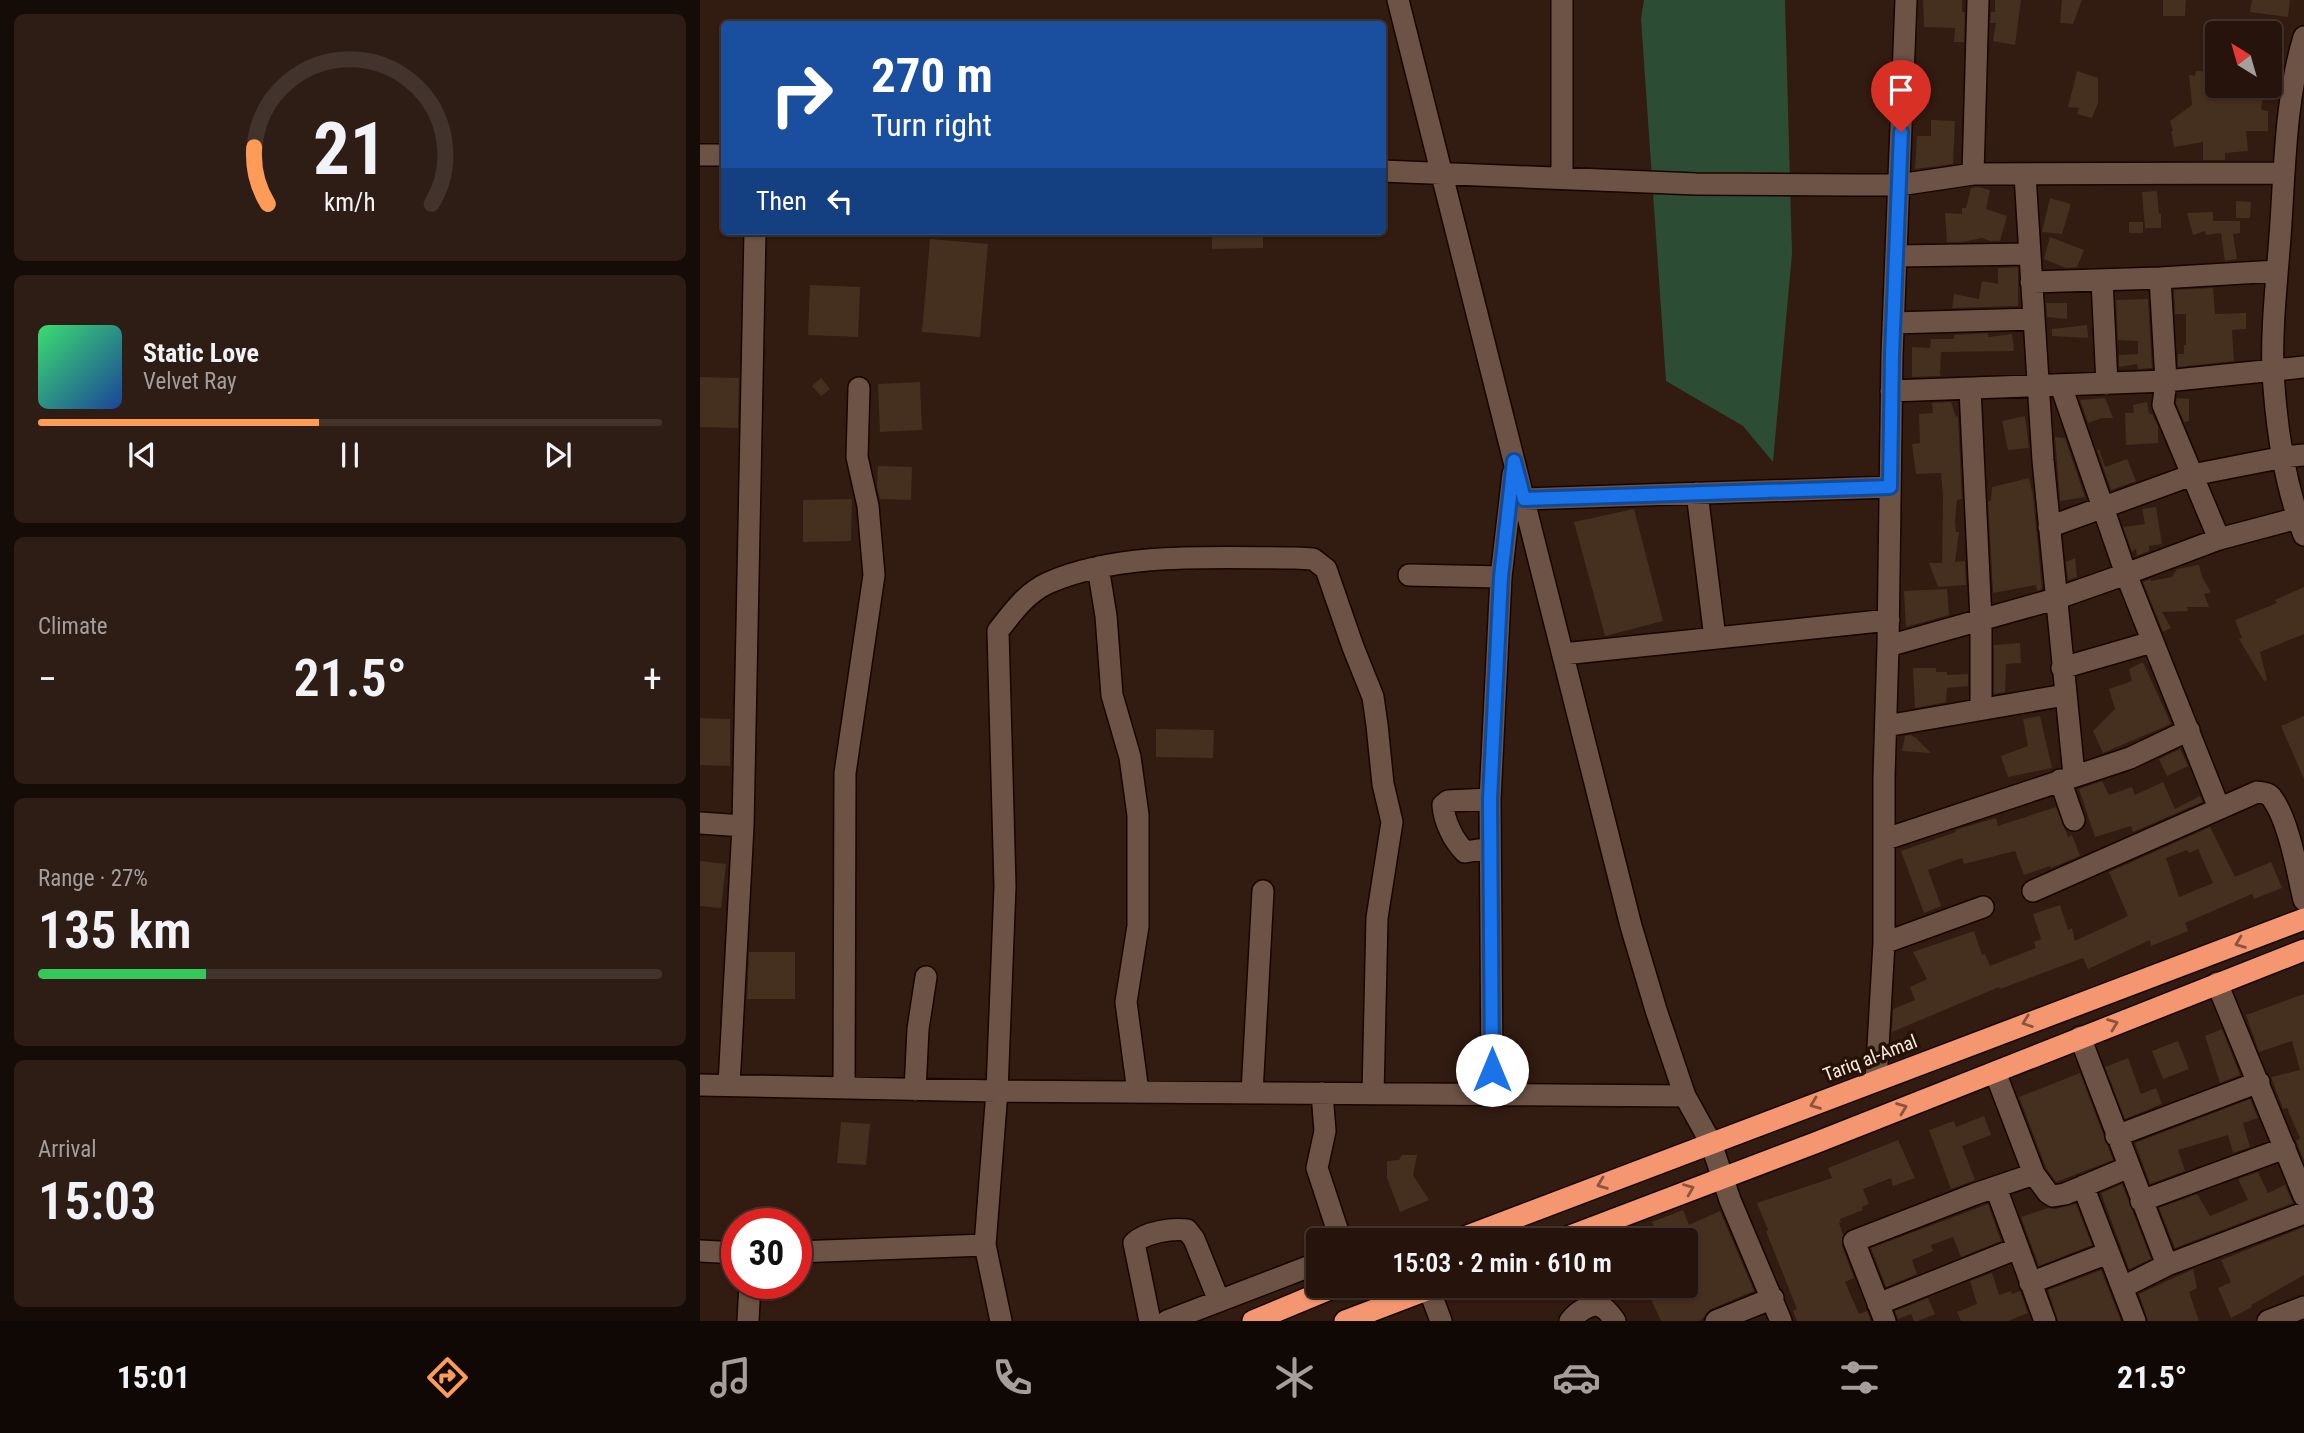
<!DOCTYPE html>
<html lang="en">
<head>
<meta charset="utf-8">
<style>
  :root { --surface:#26140c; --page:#2e1d15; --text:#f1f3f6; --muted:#a49e9d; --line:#42332d; --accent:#fe9c57 }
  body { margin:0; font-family:"Roboto Condensed",sans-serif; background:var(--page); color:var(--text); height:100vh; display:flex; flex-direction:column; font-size:26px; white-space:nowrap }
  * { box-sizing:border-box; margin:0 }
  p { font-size:23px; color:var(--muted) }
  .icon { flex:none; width:38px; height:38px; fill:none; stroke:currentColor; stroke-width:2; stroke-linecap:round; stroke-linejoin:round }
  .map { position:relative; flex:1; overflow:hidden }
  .details { display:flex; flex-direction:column; gap:14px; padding:14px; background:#150b07; width:700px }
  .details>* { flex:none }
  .hud { position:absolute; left:21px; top:21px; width:665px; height:214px; border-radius:7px; box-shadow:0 2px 5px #0004,0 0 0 2px var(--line); background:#1a4fa0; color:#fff; overflow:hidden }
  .needle { width:46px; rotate:323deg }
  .buttons { position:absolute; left:1505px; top:21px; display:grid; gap:14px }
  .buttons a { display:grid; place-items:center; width:77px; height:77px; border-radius:7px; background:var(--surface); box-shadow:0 2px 5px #0004,0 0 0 2px var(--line); font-size:35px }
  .speed { position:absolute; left:21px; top:1208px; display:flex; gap:14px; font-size:35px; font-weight:700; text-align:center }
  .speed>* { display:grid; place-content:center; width:91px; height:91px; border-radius:50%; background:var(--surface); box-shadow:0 2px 5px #0004,0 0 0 2px var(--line); line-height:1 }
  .speed .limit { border:10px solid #d22; background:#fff; color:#111 }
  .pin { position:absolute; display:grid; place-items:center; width:60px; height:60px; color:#fff; margin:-72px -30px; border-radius:50% 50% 50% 0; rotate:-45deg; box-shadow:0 0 7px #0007 }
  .pin .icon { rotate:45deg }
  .me { position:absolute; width:77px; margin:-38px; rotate:0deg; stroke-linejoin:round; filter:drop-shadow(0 0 5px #0008) }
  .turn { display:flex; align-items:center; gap:24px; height:147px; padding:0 35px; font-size:32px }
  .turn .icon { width:91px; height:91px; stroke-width:2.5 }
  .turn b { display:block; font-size:49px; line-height:60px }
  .then { display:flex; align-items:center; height:66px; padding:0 35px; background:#0003; gap:14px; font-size:26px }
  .big { font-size:52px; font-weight:600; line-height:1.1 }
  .details .tile { flex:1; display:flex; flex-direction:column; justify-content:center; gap:10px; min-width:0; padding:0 24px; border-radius:10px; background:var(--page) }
  .details .dial { align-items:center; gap:0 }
  .dial svg { height:182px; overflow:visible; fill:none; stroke:var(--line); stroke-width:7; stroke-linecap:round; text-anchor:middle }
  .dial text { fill:var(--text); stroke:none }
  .song { display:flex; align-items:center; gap:21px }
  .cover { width:84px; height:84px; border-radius:10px; background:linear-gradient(135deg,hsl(140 70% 55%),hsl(220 70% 35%)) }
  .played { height:7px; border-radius:4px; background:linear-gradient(90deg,var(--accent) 45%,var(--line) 45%) }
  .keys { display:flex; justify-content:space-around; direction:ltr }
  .heat { display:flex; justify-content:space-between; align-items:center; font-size:38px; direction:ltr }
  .charge { height:10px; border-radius:5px; background:linear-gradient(90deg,#34c759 27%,var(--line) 0) }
  .trip { position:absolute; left:606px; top:1228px; width:392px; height:70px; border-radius:7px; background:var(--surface); box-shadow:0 2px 5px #0004,0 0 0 2px var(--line); font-weight:600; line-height:70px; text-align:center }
  .tab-bar { display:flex; height:112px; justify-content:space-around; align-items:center; background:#0f0805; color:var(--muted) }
  .tab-bar .icon { width:49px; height:49px }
  .tab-bar .selected { color:var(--accent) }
  .tab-bar b { font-size:32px; color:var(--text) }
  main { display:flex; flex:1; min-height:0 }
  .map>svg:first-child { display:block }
</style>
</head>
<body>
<main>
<section class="details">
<div class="tile dial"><svg viewBox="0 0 100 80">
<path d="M14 69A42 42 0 1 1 86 69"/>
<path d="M14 69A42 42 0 0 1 8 44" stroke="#fe9c57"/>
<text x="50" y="56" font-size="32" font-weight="700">21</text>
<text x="50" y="72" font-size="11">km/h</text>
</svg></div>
<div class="tile">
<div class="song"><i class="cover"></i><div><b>Static Love</b><p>Velvet Ray</p></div></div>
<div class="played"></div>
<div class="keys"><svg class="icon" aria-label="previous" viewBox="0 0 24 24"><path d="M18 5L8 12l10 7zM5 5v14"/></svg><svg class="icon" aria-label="pause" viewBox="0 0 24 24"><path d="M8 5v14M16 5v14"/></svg><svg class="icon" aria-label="next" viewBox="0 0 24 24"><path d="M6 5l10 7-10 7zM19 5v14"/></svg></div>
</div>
<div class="tile"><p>Climate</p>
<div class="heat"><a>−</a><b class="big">21.5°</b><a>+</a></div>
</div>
<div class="tile"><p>Range · 27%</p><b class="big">135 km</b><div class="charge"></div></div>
<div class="tile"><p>Arrival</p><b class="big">15:03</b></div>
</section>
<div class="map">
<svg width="1604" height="1321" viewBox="0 0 1604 1321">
  <rect width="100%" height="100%" fill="#321b10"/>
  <path fill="#2c4c33" d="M944 0H1085L1092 254 1073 462 1043 426 966 381 941 19Z"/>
  <path fill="#452f1f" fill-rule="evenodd" d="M1223 0H1262V12H1265L1264 42H1254L1255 28 1224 27Z
    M1295 0H1321L1315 45 1293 41 1296 23H1290L1291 12H1295Z
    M1362 0H1382L1373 24 1360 23Z
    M1463 0H1486L1485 16H1463Z
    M1552 0H1590L1588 17 1550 12Z
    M1377 71 1398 78V103L1392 118 1377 114 1379 108 1368 107Z
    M1496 71 1517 72V86H1525L1524 94H1550L1551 88 1564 89 1561 110 1568 111V131H1546L1548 151 1525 153V160H1503V142L1474 147 1471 131H1473L1470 121 1492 105 1489 75 1495 76Z
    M1218 82 1230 84 1229 104H1217Z
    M1231 120 1255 121 1253 164 1215 169 1217 136H1231Z
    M1278 187 1290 190 1286 209 1307 216 1300 241H1290L1282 238 1263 242H1247L1245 213 1262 214V208H1266L1271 188Z
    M1457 191 1459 214H1461V228H1445L1442 192Z
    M1350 198 1371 204 1362 234 1342 232Z
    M1536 201 1551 202 1550 218H1536Z
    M1513 212V221H1540V233L1533 234 1537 259 1525 261 1521 233 1506 235 1505 231 1493 235 1487 213Z
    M1429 222H1443V233H1429Z
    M512 231H563V248L512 249Z
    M1350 237 1384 250 1377 267 1366 268 1344 259Z
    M230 239 288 244 280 337 222 332Z
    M1318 267V306L1252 308 1254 294 1279 299 1282 281 1298 284V268Z
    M110 285 160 287 158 337 108 335Z
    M1513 288 1515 314 1546 313V329L1532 330 1534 361 1478 367V354H1484V345H1486V314H1475L1474 290Z
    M1448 299 1452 368 1438 369 1437 364 1419 367V355L1438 354V341L1418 340 1416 300Z
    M1346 303H1367V319L1347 317Z
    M1387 325 1388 338 1352 336V329Z
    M1288 333V337L1312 334 1314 351 1241 352 1240 375 1242 376 1212 377V347L1230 348 1231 339H1254V335Z
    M0 377 39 378 38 428 0 427Z
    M121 378 130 389 121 396 112 386Z
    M220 382 222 430 180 432 178 384Z
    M1405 398 1413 418H1402L1388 423 1380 400Z
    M1477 398 1489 399V421L1484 422 1476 403Z
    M1251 402 1256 417 1258 416 1262 499 1257 500 1255 521 1256 532H1259L1255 562 1265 561 1266 585 1238 587 1229 563H1242L1243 496 1241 473 1216 474 1212 444 1220 443 1219 414 1233 413 1232 403Z
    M1447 402 1449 414H1452L1458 426V443L1426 445 1425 413H1434L1433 405Z
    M1325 416 1329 448 1308 450 1302 421Z
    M1355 437 1365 438 1385 497 1360 501Z
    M1399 449 1405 467 1427 459 1436 481 1411 490 1397 450Z
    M178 466 212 467 211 500 180 499 177 488Z
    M1329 478 1333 495 1342 589 1337 591 1336 585 1293 593 1288 501H1291L1292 487Z
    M152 499 151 541 103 542V500Z
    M1456 507 1462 544 1449 546V551L1437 556 1436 549 1432 552 1423 527 1445 524 1442 509Z
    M934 509 963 621 905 636 874 522Z
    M1375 558 1377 577 1368 580 1366 562Z
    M1499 565 1502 577 1511 592 1504 594 1509 607H1487L1488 611 1462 612 1471 628 1463 632 1443 582 1451 579V581L1472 577 1477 569Z
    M1604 587V634L1560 652 1567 680 1564 681 1539 639 1542 638 1535 620 1577 603 1575 600Z
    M1247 589 1249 615 1206 627 1204 591Z
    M1320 643 1321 663 1306 664 1305 692 1294 694V645Z
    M1443 662 1471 724 1403 753 1393 731 1415 709 1409 689 1432 681 1429 669Z
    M1213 668H1236V672H1247V675L1268 674V686L1247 688 1246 702 1215 708Z
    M1340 716 1352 768 1308 777 1301 756 1328 746 1323 719Z
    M1604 716V779L1581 726Z
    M0 718 30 719V766L0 765Z
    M456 729 514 730 513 758 456 757Z
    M1211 735 1216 738 1231 753 1202 751 1205 736Z
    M1480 749 1488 766 1467 776 1459 759Z
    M1402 781 1409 795 1432 787 1435 795 1463 782 1475 809 1500 796 1502 802 1433 832 1431 826 1395 837 1379 789Z
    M1356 807 1368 837 1372 835 1380 856 1351 868 1350 866 1324 875 1315 851 1264 864 1262 858 1228 870 1241 906 1224 913 1201 851 1256 832 1255 830 1265 827 1296 818 1298 826Z
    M1510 827 1535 877 1571 862 1582 888 1554 899 1552 894 1485 923 1488 931 1451 946 1450 940 1388 969 1383 958 1300 989 1299 987 1192 1032 1193 1009 1215 1000 1210 987 1227 979 1213 952 1274 931 1282 955 1285 954 1290 966 1336 948 1334 942 1341 939 1333 914 1360 905 1368 930 1372 928 1375 941 1428 916 1409 872ZM1498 849 1513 883 1479 897 1466 858 1487 850 1489 853Z
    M0 861 26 864 21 908 0 906Z
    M49 952H95V999H47Z
    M1604 994V1161L1596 1141 1600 1138 1587 1108 1583 1109 1571 1077 1600 1070 1592 1041 1559 1052 1546 1015Z
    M1522 1029 1540 1075 1520 1083 1505 1036Z
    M1478 1041 1489 1069 1463 1079 1452 1051Z
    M1428 1058 1441 1094 1456 1088 1462 1104 1425 1119 1405 1067Z
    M1380 1073 1413 1160 1356 1182 1346 1168 1319 1097Z
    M1550 1099 1558 1118 1543 1123 1550 1147 1533 1153 1528 1135 1478 1150 1485 1171 1450 1184 1435 1143Z
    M1284 1116 1291 1135 1262 1146 1275 1180 1251 1189 1229 1130 1254 1121 1256 1127Z
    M141 1122 170 1124 166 1165 137 1163Z
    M1198 1140 1215 1178 1193 1186 1191 1178 1163 1189 1169 1204 1162 1207 1163 1210 1140 1219 1141 1222 1139 1223 1143 1234 1142 1246 1154 1278 1145 1282 1159 1314 1167 1311 1171 1321H1097L1093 1311 1097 1309 1066 1231 1068 1230 1057 1203 1132 1178 1128 1168Z
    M702 1155H717L713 1175 729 1200 700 1212 687 1178V1161L699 1160Z
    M1558 1172 1568 1193 1585 1185 1593 1203 1475 1248 1459 1208 1497 1194 1510 1216 1548 1200 1538 1179Z
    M1422 1184 1451 1259 1429 1269 1401 1193Z
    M1288 1204 1301 1241 1261 1257 1253 1237 1231 1245 1233 1251 1212 1260 1217 1274 1186 1287 1171 1248Z
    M1376 1204 1392 1245 1339 1266 1321 1217 1348 1208 1355 1209Z
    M983 1210 989 1225 1020 1211 1054 1291 1011 1309 1000 1321H961L945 1286H985V1241H960L952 1222Z
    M1604 1227V1275L1551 1305 1552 1307 1531 1318 1518 1288 1531 1282 1521 1260Z
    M1493 1269 1497 1288 1489 1292 1499 1321H1448L1439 1294Z
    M1401 1270 1421 1321H1358L1348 1290Z
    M1292 1273 1299 1295 1311 1291 1312 1294 1320 1291 1328 1313 1308 1321H1261L1257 1312 1277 1304 1270 1281Z
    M1228 1298 1235 1314 1218 1321H1214L1211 1314 1198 1319 1195 1311Z"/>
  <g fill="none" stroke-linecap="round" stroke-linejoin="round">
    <g stroke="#180500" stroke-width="24">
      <path id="minor" d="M698 0 931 926 956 1010 985 1096 1011 1143 1030 1200 1081 1321
        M1604 37C1586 97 1585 161 1581 222 1578 272 1571 323 1573 372 1576 426 1585 485 1604 535
        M0 155H24
        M682 171 996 184 1155 185H1199L1273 174 1582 173
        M1273 174 1278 0
        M1325 175 1343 460 1374 775
        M862 178V0
        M1196 256 1329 254
        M1460 278 1466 381 1463 405 1519 539
        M1402 280 1407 384
        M1331 282 1460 278 1577 271
        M1193 323 1334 319
        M1361 386 1426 574 1519 539 1598 518
        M1270 389 1281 620V709
        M1191 391 1466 381 1604 367
        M997 493 1015 638
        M824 499 1190 487
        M1349 527 1492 475 1584 457 1604 455
        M398 567 406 616 412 695 430 757 438 815V926L426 1002 438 1092
        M709 575 801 577
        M1188 646 1355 599 1426 574 1519 808
        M863 654 1189 620
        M1362 668 1452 642
        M1186 726 1365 695
        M1360 780 1374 820
        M790 799 748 801 743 805C744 821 753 840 765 852L790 848
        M0 823 43 826
        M1186 839 1430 758 1489 730
        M1333 891 1557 792C1563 793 1569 793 1572 798 1589 821 1597 871 1604 900
        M1184 943 1283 907
        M1517 983 1604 1196
        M1380 1037 1467 1265
        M1295 1072 1334 1174 1348 1193 1353 1196 1365 1194 1429 1167
        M1176 1081 1184 943V777L1188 646 1192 355 1206 0
        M0 1085 297 1091 985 1096
        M29 1085 43 826 55 231
        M144 1088 145 773 174 575 168 506 157 457 159 388
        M215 1090 218 1029 226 977
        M552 1093 563 891
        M622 1093 625 1131 617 1168 641 1241
        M790 1095 792 1070 790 799 801 577 813 474
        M1416 1136 1559 1082
        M1383 1186 1435 1321
        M1296 1188 1345 1321
        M1441 1201 1585 1148
        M0 1251 37 1253
        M96 1252 285 1245
        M1330 1283 1408 1253
        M1423 1287 1467 1265 1604 1213
        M729 1289 741 1321
        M1178 1304 1318 1248
        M48 1321 50 1283
        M301 1321 285 1245 297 1091 305 886 298 631C312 613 326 593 348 583 421 551 516 558 595 558L613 559 626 569 653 647 673 697 677 725 683 784 692 822 677 918 673 1094
        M450 1321 434 1243C446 1232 472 1228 487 1230L494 1239 519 1301
        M467 1321 618 1263
        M870 1321C876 1313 892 1301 902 1307 907 1309 912 1317 915 1321
        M1016 1321 1073 1298
        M1185 1321 1154 1241 1275 1194 1334 1174
        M1568 1321 1604 1307"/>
    </g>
    <g stroke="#180500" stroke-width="24">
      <path id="highway" d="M754 1241 1604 919
        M857 1241 1115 1143 1604 950
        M553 1321 637 1286
        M645 1321 737 1286"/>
    </g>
    <use href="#minor" stroke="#6d5346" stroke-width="21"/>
    <use href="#highway" stroke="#f49770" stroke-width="21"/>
  </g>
  <defs><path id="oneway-chevron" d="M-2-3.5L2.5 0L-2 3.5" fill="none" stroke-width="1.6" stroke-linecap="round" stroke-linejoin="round" transform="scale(1.75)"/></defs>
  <g stroke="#8e543c">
    <use href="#oneway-chevron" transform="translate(1540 943) rotate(159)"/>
    <use href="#oneway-chevron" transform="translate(1327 1022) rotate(160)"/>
    <use href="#oneway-chevron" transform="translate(1413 1024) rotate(-21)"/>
    <use href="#oneway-chevron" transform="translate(1115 1104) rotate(159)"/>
    <use href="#oneway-chevron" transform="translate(1202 1108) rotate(-21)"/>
    <use href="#oneway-chevron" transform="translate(902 1184) rotate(159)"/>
    <use href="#oneway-chevron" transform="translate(989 1189) rotate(-22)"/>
  </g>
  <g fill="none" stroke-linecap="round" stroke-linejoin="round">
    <g stroke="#114b97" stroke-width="18">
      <path id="route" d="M792 1070 790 799 801 577 814 461 824 499 1190 487 1192 355 1201 132"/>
    </g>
    <use href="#route" stroke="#1a73e8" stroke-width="12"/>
  </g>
  <g text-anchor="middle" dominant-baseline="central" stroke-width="7" stroke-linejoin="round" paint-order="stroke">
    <g font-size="19" fill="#faeae2" stroke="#271207">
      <text transform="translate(1170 1058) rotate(-21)">Tariq al-Amal</text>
    </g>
  </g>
</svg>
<div class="buttons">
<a><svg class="needle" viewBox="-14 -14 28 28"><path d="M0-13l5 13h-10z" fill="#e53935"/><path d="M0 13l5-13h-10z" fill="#a49e9d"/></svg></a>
</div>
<div class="speed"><div class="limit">30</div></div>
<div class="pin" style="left:1201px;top:132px;background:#d93025"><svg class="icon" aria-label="arrive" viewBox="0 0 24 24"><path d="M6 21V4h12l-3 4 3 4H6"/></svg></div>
<svg class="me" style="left:792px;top:1070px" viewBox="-20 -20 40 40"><circle r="19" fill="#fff"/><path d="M0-13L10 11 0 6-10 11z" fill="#1a73e8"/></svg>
<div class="trip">15:03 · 2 min · 610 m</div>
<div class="hud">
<div class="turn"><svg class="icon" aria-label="right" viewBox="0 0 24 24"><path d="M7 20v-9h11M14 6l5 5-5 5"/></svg><div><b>270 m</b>Turn right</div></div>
<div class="then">Then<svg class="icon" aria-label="left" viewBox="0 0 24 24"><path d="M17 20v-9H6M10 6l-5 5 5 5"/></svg></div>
</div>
</div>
</main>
<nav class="tab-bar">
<b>15:01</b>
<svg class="icon selected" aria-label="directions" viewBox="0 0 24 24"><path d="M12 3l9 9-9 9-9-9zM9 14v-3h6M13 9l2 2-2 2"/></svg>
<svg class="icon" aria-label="music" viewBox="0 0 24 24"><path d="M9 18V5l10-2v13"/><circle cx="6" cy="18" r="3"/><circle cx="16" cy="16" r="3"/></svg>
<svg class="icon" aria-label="phone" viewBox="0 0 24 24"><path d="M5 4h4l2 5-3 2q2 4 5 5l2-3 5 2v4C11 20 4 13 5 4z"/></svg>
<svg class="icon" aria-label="climate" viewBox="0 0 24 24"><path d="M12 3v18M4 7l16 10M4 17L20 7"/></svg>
<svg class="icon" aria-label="car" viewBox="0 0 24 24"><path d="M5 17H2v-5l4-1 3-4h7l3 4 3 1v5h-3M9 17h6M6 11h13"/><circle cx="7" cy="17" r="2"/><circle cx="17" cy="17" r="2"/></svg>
<svg class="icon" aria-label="filters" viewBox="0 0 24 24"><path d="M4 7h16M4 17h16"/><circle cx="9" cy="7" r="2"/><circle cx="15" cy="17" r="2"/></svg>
<b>21.5°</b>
</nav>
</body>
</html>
